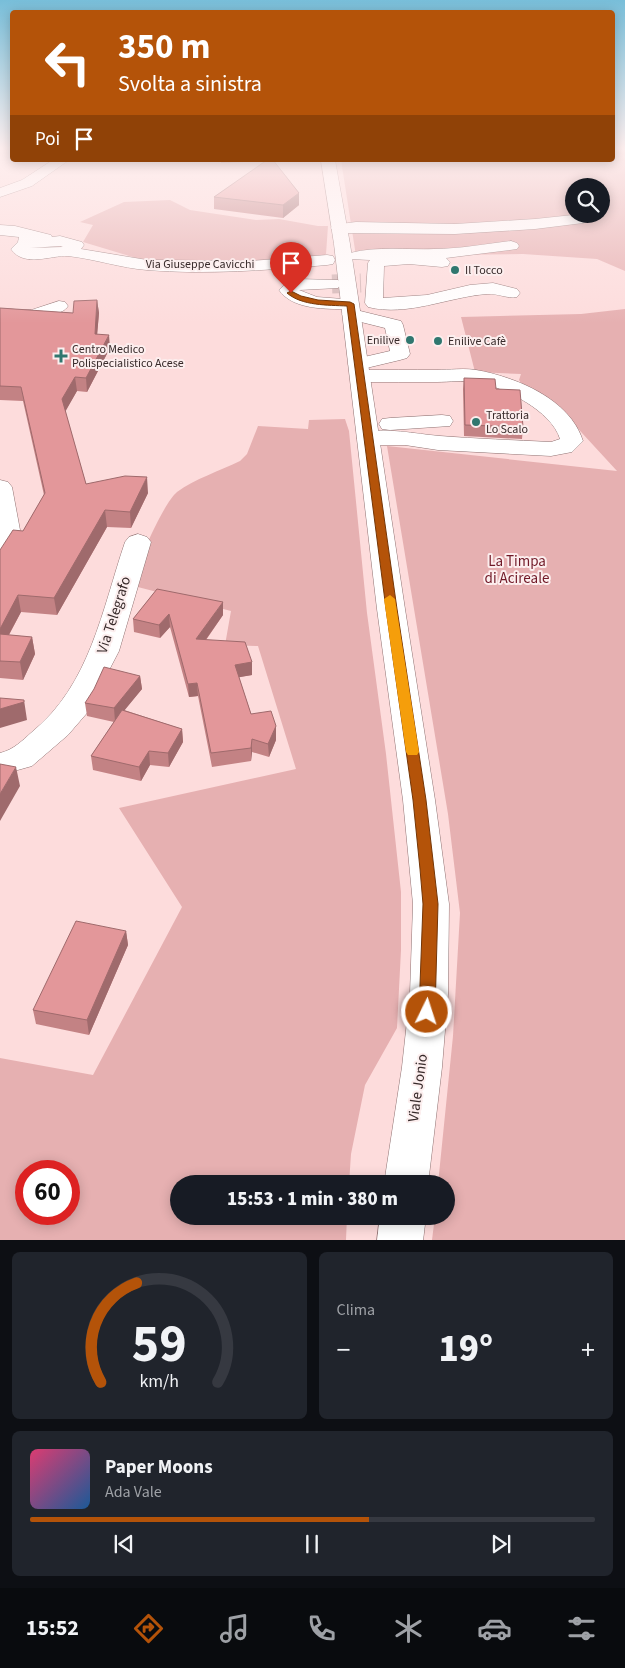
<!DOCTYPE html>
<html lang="it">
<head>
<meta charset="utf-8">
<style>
  :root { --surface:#171b24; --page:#20242c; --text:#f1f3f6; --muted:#9ea1a6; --line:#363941; --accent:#b45309 }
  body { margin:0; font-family:"Source Sans 3",sans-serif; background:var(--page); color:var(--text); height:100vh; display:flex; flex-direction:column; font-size:19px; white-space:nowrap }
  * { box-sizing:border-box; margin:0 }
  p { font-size:16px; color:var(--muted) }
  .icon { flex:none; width:28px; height:28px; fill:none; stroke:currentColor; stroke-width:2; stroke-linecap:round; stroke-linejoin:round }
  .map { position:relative; height:1240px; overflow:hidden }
  .drawer { display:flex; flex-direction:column; gap:12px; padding:12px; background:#0d0f14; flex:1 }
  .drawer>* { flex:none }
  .top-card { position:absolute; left:10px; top:10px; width:605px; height:152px; border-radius:5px; box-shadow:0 2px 12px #0003; background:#b45309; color:#fff; overflow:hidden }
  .fabs { position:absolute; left:565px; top:178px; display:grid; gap:10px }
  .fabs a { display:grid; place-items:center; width:45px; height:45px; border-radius:50%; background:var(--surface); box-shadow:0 2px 12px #0003; font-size:25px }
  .speed { position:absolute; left:15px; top:1160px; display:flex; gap:10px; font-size:25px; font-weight:700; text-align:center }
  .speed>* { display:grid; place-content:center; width:65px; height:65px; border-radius:50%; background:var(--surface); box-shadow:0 2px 12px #0003; line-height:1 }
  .speed .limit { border:8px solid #d22; background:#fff; color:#111 }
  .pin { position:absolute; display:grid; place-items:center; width:42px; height:42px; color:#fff; margin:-51px -21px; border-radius:50% 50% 50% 0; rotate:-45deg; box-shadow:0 0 5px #0007 }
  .pin .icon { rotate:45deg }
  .me { position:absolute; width:55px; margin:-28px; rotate:4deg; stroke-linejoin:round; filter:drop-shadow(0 0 4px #0008) }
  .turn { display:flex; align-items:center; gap:18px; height:105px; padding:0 25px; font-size:22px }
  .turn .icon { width:65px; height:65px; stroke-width:2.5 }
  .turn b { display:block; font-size:35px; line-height:42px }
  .then { display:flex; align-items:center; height:48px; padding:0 25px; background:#0003; gap:10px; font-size:19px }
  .big { font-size:38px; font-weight:800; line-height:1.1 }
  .drawer .widget { flex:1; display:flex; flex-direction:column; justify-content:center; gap:8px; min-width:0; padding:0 18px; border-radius:8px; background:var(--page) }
  .drawer .dial { align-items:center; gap:0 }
  .dial svg { height:130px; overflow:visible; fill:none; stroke:var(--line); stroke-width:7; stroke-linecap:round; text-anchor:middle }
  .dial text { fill:var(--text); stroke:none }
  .song { display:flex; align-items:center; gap:15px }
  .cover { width:60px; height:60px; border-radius:8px; background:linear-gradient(135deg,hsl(340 70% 55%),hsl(210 70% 35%)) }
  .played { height:5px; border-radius:2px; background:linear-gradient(90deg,var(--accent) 60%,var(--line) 60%) }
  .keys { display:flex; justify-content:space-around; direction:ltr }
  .heat { display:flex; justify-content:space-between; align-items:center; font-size:28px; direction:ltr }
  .drawer .tiles { flex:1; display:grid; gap:12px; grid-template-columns:1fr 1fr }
  .widget:last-child { grid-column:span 2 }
  .trip { position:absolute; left:170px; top:1175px; width:285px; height:50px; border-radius:25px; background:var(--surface); box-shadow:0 2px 12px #0003; font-weight:800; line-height:50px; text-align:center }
  .tab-bar { display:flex; height:80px; justify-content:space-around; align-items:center; background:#090b0e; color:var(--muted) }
  .tab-bar .icon { width:35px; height:35px }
  .tab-bar .on { color:var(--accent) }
  .tab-bar b { font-size:22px; color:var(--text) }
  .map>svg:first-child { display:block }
</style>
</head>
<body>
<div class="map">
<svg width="625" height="1241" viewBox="0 0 625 1241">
  <rect width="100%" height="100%" fill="#fddcdc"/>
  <path fill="#e6b0b1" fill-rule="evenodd" d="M613 149H625V271L597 259 523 254 356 256 341 160H612ZM574 186H601V214H574Z
    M170 200 190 210 256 220 279 219 318 226H328L326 254 320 259 292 262H169L136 258 83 242 93 225 80 222 124 202Z
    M625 309V1240H432L435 1216H446V1184H438L453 1036 460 913 448 814 387 446 617 471 559 408 524 388 519 380 521 374 475 372 461 317 581 314Z
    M345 419 349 431 367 613 386 754 401 892V950L397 1028 365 1085 351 1154 349 1184H179V1216H347L346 1240H0V1058L93 1075 182 907 119 808 296 769 258 646 225 645 231 611 130 585C138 564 162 505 177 492 195 479 219 471 240 461L247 454 258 426 308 429 309 420ZM26 1171H69V1214H26Z"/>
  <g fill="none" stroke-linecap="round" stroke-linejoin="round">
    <path stroke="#d5b8b8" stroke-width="19" stroke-dasharray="19 9" stroke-linecap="butt" d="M332 284 361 283"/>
    <g stroke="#8f7272" stroke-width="1">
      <path id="minor" d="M53 160H69L32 186 0 197V188L22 180Z
        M574 212V214H588L591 218 588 221 583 223 535 229 455 234 339 233 333 231 331 228 333 225 356 222 455 224 535 219 573 215Z
        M0 225 15 226 51 235 52 237 60 236 82 242 84 245 81 249 147 260 250 261 327 255 333 256 335 260 333 264 327 265C268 270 207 275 147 270 121 268 95 259 68 256 51 255 24 268 11 249L18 242 19 237 0 235ZM60 246 63 247 30 248Z
        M511 241 517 243 519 246 517 249 446 258 450 262 448 266 442 267 409 264 384 266 383 298 427 295 470 285 493 283 517 289 520 293 517 297C507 299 498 293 487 294 448 297 407 317 368 307L365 303 368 263 370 260 350 259 348 256 350 253C378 246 406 250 434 249 460 249 486 244 511 241Z
        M296 279 338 280 341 284 338 288 299 290 317 297 356 300 359 304 356 308 352 309 401 321 403 325 410 354 407 358 400 360 358 370 351 368 348 364 351 360 390 351 385 328 345 318 342 314 348 309C326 309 293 310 279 290L290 280Z
        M59 301 65 302 68 306C65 311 60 312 55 314 33 323 23 321 0 319V309L31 310Z
        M360 370C386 370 411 370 437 370 450 370 463 368 476 370 516 377 570 399 583 441L572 452 551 456 438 450 405 445H368L360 443 357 438 360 433C387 427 414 434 440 436 477 439 514 440 551 442L560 439C552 411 503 386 475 382 463 380 449 382 437 382 411 382 386 382 360 382L353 380 350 376 353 372Z
        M442 415 450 416 453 421 450 426 390 430 382 429 379 424 382 419 390 418Z
        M0 480 8 482 12 487 20 530 9 549 0 552Z
        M138 534 147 537 151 542 119 651 87 713 68 735 32 766 0 775V753C13 750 22 741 32 732 90 685 102 610 125 542L129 537Z"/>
    </g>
    <g stroke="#8f7272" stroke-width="1">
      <path id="major" d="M321 160H335L350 244 405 609 435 800 449 904 448 994 442 1067 428 1184H384L402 1067 410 994 413 904 403 800 377 609 334 244Z
        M380 1216H426L423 1241H377Z"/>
    </g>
    <use href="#minor" fill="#fff" fill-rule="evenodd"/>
    <use href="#major" fill="#fff" fill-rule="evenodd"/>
  </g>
  <path fill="#c38284" d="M221 160H273L299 193V205L283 218 214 209V197L266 161 221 163Z
    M97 300 99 313 97 334 110 348 87 392 77 391 65 411 86 484 148 493 131 528 107 527 57 615 21 612 9 635 32 637 35 654 23 680 0 678V550L23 531 44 495 23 401 0 400V308L73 313Z
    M464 378 496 389 523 427 522 439 464 436 463 389Z
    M157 589 223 615 206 640 252 662V675L239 677 251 714 276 726V740L269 757 252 752 251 761 212 767 198 696 189 697 170 627 160 638 134 632 133 619Z
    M140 676 142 689 124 710 182 729 183 742 169 767 150 765 141 781 93 770 91 756 114 722 87 716 85 703Z
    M126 931 128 945 89 1035 36 1024 33 1010Z"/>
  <path fill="#9f6a6c" d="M299 193V205L283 218V205Z
    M97 300 99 313 96 348 95 334Z
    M109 335 110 348 87 392 86 378Z
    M75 377 77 391 64 414 62 399Z
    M147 477 148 493 131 528 130 512Z
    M105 510 107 527 57 615 54 598Z
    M18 595 21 612 0 651V629Z
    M223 602V615L197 652 196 639Z
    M169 614 170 627 160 638 159 625Z
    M32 637 35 654 23 680 20 662Z
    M252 662V675L235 678V665Z
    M140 676 142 689 115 722 114 708Z
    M197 683 198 696 189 697 188 684Z
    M24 700 27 720 0 728V709Z
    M276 726V740L269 757 268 744Z
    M182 729 183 742 169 767 168 753Z
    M252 739V752L251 761V748Z
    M149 751 150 765 141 781 139 767Z
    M16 767 20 786 0 821V794Z
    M126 931 128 945 89 1035 87 1020Z"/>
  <path fill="#e3979a" stroke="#9f6a6c" d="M267 160H273L299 193 283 205 214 197Z
    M97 300 95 334 109 335 86 378 75 377 62 399 86 484 125 476 147 477 130 512 105 510 54 598 18 595 0 629V550L13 530 23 531 45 493 21 387 0 386V308L73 313 74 301Z
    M464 378 495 379 496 389 520 390 523 427 465 425Z
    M157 589 223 602 196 639 245 642 252 662 235 665 251 714 271 711 276 726 268 744 252 739 251 748 211 753 197 683 188 684 169 614 159 625 133 619Z
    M0 634 32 637 20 662 0 661Z
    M104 667 140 676 114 708 85 703 94 689Z
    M0 698 24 700V702L0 709Z
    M122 710 182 729 168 753 149 751 139 767 91 756Z
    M0 764 16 767 0 794Z
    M76 921 126 931 87 1020 33 1010Z"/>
  <linearGradient id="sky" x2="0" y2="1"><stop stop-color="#78bed9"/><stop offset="0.46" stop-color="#feefef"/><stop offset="1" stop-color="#feefef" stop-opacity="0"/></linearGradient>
  <rect width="625" height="323" fill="url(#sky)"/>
  <path fill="#b45309" stroke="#753606" d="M291 291 301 296 318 300 350 302 354 304 397 609 426 800 434 869 438 904 435 1012 433 1017 427 1019 421 1017 419 1012 423 904 420 869 413 800 386 609 347 306C328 305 302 306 287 293Z"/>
  <path fill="#f59e0b" d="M390 595 395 599 419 752 417 755H408L406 752 384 599Z"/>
  <g fill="#30776f" stroke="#fceeee" stroke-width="2">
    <circle cx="455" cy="270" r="5"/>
    <circle cx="410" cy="340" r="5"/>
    <circle cx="438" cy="341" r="5"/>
    <path d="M58.5 348.5h5v5h5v5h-5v5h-5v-5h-5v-5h5z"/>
    <circle cx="476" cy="422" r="5"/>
  </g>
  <g text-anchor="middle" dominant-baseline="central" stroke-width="4" stroke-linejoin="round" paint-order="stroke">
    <g font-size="12" fill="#372a2a" stroke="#fceeee">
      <text x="200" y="264">Via Giuseppe Cavicchi</text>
    </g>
    <g font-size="12" fill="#372a2a" stroke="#fceeee" text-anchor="start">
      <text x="465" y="270">Il Tocco</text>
      <text x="400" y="340" text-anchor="end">Enilive</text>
      <text x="448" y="341">Enilive Cafè</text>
      <text x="72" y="349">Centro Medico<tspan x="72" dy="14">Polispecialistico Acese</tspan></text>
      <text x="486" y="415">Trattoria<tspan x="486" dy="14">Lo Scalo</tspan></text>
    </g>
    <g font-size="15" fill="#711927" stroke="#fceeee">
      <text x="517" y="561">La Timpa<tspan x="517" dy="17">di Acireale</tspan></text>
    </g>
    <g font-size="15" fill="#372a2a" stroke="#fceeee">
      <text transform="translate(114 615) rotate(-72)">Via Telegrafo</text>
      <text transform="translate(418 1088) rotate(-82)">Viale Jonio</text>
    </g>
  </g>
</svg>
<div class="fabs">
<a><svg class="icon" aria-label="search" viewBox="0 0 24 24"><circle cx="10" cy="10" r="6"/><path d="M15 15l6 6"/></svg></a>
</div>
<div class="speed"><div class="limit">60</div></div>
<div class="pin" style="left:291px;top:293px;background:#d93025"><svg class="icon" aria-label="arrive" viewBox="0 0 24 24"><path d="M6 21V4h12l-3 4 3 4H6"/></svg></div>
<svg class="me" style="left:427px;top:1012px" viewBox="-20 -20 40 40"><circle r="17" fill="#b45309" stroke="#fff" stroke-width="3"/><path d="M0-11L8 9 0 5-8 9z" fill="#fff"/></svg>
<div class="trip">15:53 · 1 min · 380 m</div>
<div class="top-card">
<div class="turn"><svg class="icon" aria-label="left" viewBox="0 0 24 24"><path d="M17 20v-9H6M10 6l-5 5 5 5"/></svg><div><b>350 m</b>Svolta a sinistra</div></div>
<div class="then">Poi<svg class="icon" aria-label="arrive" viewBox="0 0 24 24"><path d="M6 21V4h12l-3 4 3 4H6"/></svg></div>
</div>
</div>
<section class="drawer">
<div class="tiles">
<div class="widget dial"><svg viewBox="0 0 100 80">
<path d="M14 69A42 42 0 1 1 86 69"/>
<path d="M14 69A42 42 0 0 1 36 8" stroke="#b45309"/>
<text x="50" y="56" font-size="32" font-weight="700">59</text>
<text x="50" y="72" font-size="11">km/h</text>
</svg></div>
<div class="widget"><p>Clima</p>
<div class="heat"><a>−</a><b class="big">19°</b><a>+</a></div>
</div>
<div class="widget">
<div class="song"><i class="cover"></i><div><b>Paper Moons</b><p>Ada Vale</p></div></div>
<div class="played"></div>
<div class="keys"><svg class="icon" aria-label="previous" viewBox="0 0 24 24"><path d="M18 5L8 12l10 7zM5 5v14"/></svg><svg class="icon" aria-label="pause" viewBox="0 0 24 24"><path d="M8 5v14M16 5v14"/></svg><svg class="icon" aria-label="next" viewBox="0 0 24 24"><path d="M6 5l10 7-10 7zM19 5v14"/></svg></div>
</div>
</div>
</section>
<nav class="tab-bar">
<b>15:52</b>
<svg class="icon on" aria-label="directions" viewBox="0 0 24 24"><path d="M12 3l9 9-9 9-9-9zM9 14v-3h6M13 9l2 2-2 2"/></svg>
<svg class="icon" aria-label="music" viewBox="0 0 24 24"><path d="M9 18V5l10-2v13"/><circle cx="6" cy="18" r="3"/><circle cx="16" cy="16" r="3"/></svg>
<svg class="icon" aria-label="phone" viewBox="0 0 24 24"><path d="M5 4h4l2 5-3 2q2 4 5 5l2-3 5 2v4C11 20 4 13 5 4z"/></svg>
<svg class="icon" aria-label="climate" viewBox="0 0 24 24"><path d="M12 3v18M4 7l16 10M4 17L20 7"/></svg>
<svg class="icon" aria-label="car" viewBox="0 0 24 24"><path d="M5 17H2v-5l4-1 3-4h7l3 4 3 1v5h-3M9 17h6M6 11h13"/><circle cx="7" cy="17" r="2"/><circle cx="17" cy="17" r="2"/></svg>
<svg class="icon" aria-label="filters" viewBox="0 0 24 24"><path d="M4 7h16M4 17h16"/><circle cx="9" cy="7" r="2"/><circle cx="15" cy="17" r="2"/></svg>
</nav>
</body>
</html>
